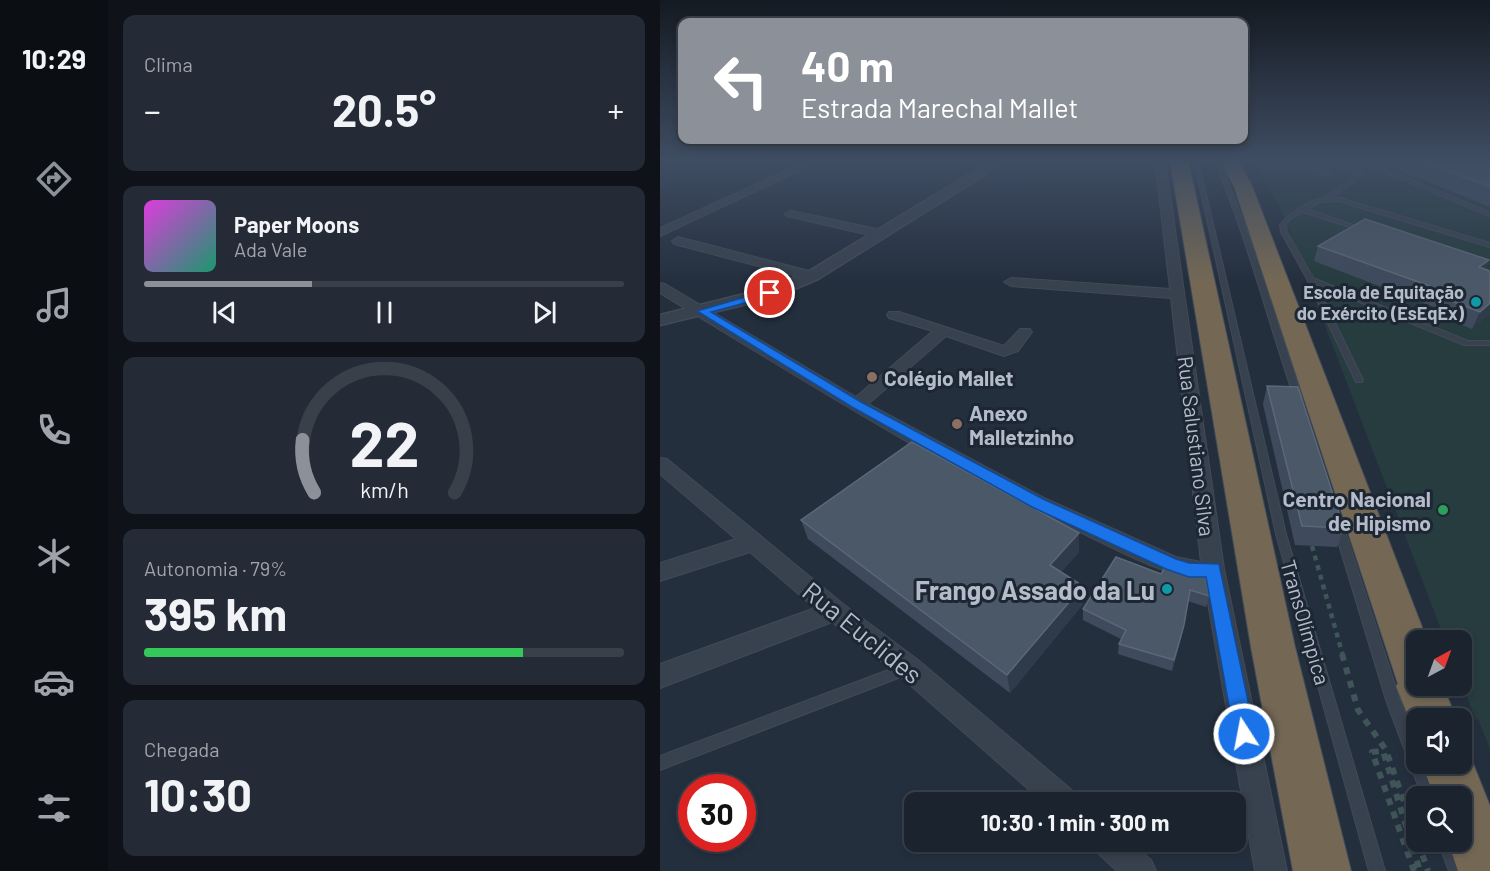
<!DOCTYPE html>
<html lang="pt">
<head>
<meta charset="utf-8">
<style>
  :root { --surface:#1b232e; --page:#242b36; --text:#f1f3f6; --muted:#a0a4aa; --line:#39404a; --accent:#8c9099 }
  body { margin:0; font-family:Barlow,sans-serif; background:var(--page); color:var(--text); height:100vh; display:flex; flex-direction:column; font-size:22px; white-space:nowrap }
  * { box-sizing:border-box; margin:0 }
  p { font-size:20px; color:var(--muted) }
  .icon { flex:none; width:33px; height:33px; fill:none; stroke:currentColor; stroke-width:2; stroke-linecap:round; stroke-linejoin:round }
  .map { position:relative; flex:1; overflow:hidden }
  .panel { display:flex; flex-direction:column; gap:15px; padding:15px; background:#0f1319; width:552px }
  .panel>* { flex:none }
  .banner { position:absolute; left:18px; top:18px; width:570px; height:126px; border-radius:12px; box-shadow:0 3px 9px #0003,0 0 0 2px var(--line); background:#8c9099; color:#fff; overflow:hidden }
  .needle { width:39px; rotate:41deg }
  .fabs { position:absolute; left:746px; top:630px; display:grid; gap:12px }
  .fabs a { display:grid; place-items:center; width:66px; height:66px; border-radius:12px; background:var(--surface); box-shadow:0 3px 9px #0003,0 0 0 2px var(--line); font-size:30px }
  .speed { position:absolute; left:18px; top:774px; display:flex; gap:12px; font-size:30px; font-weight:700; text-align:center }
  .speed>* { display:grid; place-content:center; width:78px; height:78px; border-radius:50%; background:var(--surface); box-shadow:0 3px 9px #0003,0 0 0 2px var(--line); line-height:1 }
  .speed .limit { border:9px solid #d22; background:#fff; color:#111 }
  .pin { position:absolute; display:grid; place-items:center; width:51px; height:51px; color:#fff; margin:-26px; border:3px solid #fff; border-radius:50%; box-shadow:0 2px 6px #0007 }
  .me { position:absolute; width:66px; margin:-33px; rotate:349deg; stroke-linejoin:round; filter:drop-shadow(0 0 4px #0008) }
  .turn { display:flex; align-items:center; gap:21px; height:126px; padding:0 24px; font-size:27px }
  .turn .icon { width:78px; height:78px; stroke-width:2.5 }
  .turn b { display:block; font-size:42px; line-height:51px }
  .big { font-size:45px; font-weight:700; line-height:1.1 }
  .panel .tile { flex:1; display:flex; flex-direction:column; justify-content:center; gap:9px; min-width:0; padding:0 21px; border-radius:12px; background:var(--page) }
  .panel .dial { align-items:center; gap:0 }
  .dial svg { height:156px; overflow:visible; fill:none; stroke:var(--line); stroke-width:7; stroke-linecap:round; text-anchor:middle }
  .dial text { fill:var(--text); stroke:none }
  .song { display:flex; align-items:center; gap:18px }
  .cover { width:72px; height:72px; border-radius:9px; background:linear-gradient(135deg,hsl(300 70% 55%),hsl(160 70% 35%)) }
  .played { height:6px; border-radius:3px; background:linear-gradient(90deg,var(--accent) 35%,var(--line) 35%) }
  .keys { display:flex; justify-content:space-around; direction:ltr }
  .heat { display:flex; justify-content:space-between; align-items:center; font-size:33px; direction:ltr }
  .charge { height:9px; border-radius:4px; background:linear-gradient(90deg,#34c759 79%,var(--line) 0) }
  .trip { position:absolute; left:244px; top:792px; width:342px; height:60px; border-radius:12px; background:var(--surface); box-shadow:0 3px 9px #0003,0 0 0 2px var(--line); font-weight:700; line-height:60px; text-align:center }
  main { display:flex; flex:1; min-height:0 }
  .dock { display:flex; flex-direction:column; width:108px; justify-content:space-around; align-items:center; background:#0b0e12; color:var(--muted) }
  .dock .icon { width:42px; height:42px }
  .dock .current { color:var(--accent) }
  .dock b { font-size:27px; color:var(--text) }
  .map>svg:first-child { display:block }
</style>
</head>
<body>
<main>
<nav class="dock">
<b>10:29</b>
<svg class="icon current" aria-label="directions" viewBox="0 0 24 24"><path d="M12 3l9 9-9 9-9-9zM9 14v-3h6M13 9l2 2-2 2"/></svg>
<svg class="icon" aria-label="music" viewBox="0 0 24 24"><path d="M9 18V5l10-2v13"/><circle cx="6" cy="18" r="3"/><circle cx="16" cy="16" r="3"/></svg>
<svg class="icon" aria-label="phone" viewBox="0 0 24 24"><path d="M5 4h4l2 5-3 2q2 4 5 5l2-3 5 2v4C11 20 4 13 5 4z"/></svg>
<svg class="icon" aria-label="climate" viewBox="0 0 24 24"><path d="M12 3v18M4 7l16 10M4 17L20 7"/></svg>
<svg class="icon" aria-label="car" viewBox="0 0 24 24"><path d="M5 17H2v-5l4-1 3-4h7l3 4 3 1v5h-3M9 17h6M6 11h13"/><circle cx="7" cy="17" r="2"/><circle cx="17" cy="17" r="2"/></svg>
<svg class="icon" aria-label="filters" viewBox="0 0 24 24"><path d="M4 7h16M4 17h16"/><circle cx="9" cy="7" r="2"/><circle cx="15" cy="17" r="2"/></svg>
</nav>
<section class="panel">
<div class="tile"><p>Clima</p>
<div class="heat"><a>−</a><b class="big">20.5°</b><a>+</a></div>
</div>
<div class="tile">
<div class="song"><i class="cover"></i><div><b>Paper Moons</b><p>Ada Vale</p></div></div>
<div class="played"></div>
<div class="keys"><svg class="icon" aria-label="previous" viewBox="0 0 24 24"><path d="M18 5L8 12l10 7zM5 5v14"/></svg><svg class="icon" aria-label="pause" viewBox="0 0 24 24"><path d="M8 5v14M16 5v14"/></svg><svg class="icon" aria-label="next" viewBox="0 0 24 24"><path d="M6 5l10 7-10 7zM19 5v14"/></svg></div>
</div>
<div class="tile dial"><svg viewBox="0 0 100 80">
<path d="M14 69A42 42 0 1 1 86 69"/>
<path d="M14 69A42 42 0 0 1 8 42" stroke="#8c9099"/>
<text x="50" y="56" font-size="32" font-weight="700">22</text>
<text x="50" y="72" font-size="11">km/h</text>
</svg></div>
<div class="tile"><p>Autonomia · 79%</p><b class="big">395 km</b><div class="charge"></div></div>
<div class="tile"><p>Chegada</p><b class="big">10:30</b></div>
</section>
<div class="map">
<svg width="830" height="871" viewBox="0 0 830 871">
  <rect width="100%" height="100%" fill="#242f3e"/>
  <path fill="#263c3f" d="M591 160H830V749L818 719 816 720 801 682V640H785L619 205Z"/>
  <g fill="none" stroke-linecap="round" stroke-linejoin="round">
    <g stroke="#414a57" stroke-width="2">
      <path id="service" d="M534 160H538L626 534 725 871H709L616 534Z
        M554 160H559L571 189 593 247 642 397 641 399H635L634 397C607 318 587 237 554 160Z
        M677 160H683L701 171 702 176 670 198H680L830 243V247L678 201 660 202 647 209 707 230 702 231 643 212 629 220 626 225 627 232 653 278 808 341H830V345H804L656 284 703 380 702 382H696L647 279 621 232 620 225C627 215 651 199 663 198L696 175 697 173Z
        M695 160H702L830 212V216Z
        M678 521 682 522 683 525 741 703 756 744V764H764L776 796H762L727 703 673 525 674 522Z
        M247 663 251 665 253 669 251 673 0 770V756Z
        M778 842H793L805 871H789Z"/>
    </g>
    <g stroke="#414a57" stroke-width="2">
      <path id="minor" d="M149 160H162L0 236V228Z
        M495 160H505L564 569 627 871H595L544 580C499 574 458 550 418 531 273 463 137 376 0 293V283L5 284 196 397 273 331 229 318 227 315 229 312H239L344 346 360 329H370L372 332 358 351 344 356 286 336 208 404 384 498 516 557 541 562 511 298 351 286 344 282 351 278 510 289Z
        M131 211 222 230 228 234 222 238 127 216 125 214Z
        M18 237 157 273 159 276 152 280 14 244 12 241Z
        M0 458 7 459 183 604 258 660 414 792 418 802H383L240 676 172 622 0 688V664L155 608 90 552 0 581V563L76 539 0 474Z
        M434 842H471L491 860 496 871H457L438 853Z"/>
    </g>
    <g stroke="#414a57" stroke-width="3">
      <path id="tertiary" d="M333 160H348L158 279 116 297 0 325V315L104 289 146 273Z"/>
    </g>
    <g stroke="#434c59" stroke-width="2">
      <path id="motorway" d="M510 160H528L635 647 691 871H633L591 647Z
        M560 160H578L592 186 767 640H756V686H783L796 718H756V735L736 686 738 684 574 186Z
        M801 744 806 746 830 806V871H798L788 842H801V796H774L762 764H801Z"/>
    </g>
    <path stroke="#3f5557" stroke-width="4.5" stroke-dasharray="5 5" stroke-linecap="butt" d="M652 546 683 656"/>
    <path stroke="#3f5557" stroke-width="6" stroke-dasharray="7 7" stroke-linecap="butt" d="M682 654 698 710 726 750 756 836
      M758 842 768 871
      M754 871 712 752 723 751 760 871"/>
    <use href="#service" fill="#38414e" fill-rule="evenodd"/>
    <use href="#minor" fill="#38414e" fill-rule="evenodd"/>
    <use href="#tertiary" fill="#38414e" fill-rule="evenodd"/>
    <use href="#motorway" fill="#746855" fill-rule="evenodd"/>
  </g>
  <path fill="#3f4b5c" d="M605 160H687L685 168 670 177Z
    M713 160H830V207Z
    M658 246 829 260 825 269 830 271V313L812 329 782 317 784 311 654 261Z
    M607 386 684 528 677 547 635 545 603 404Z
    M141 520 419 552 401 572 423 586V604L350 693 148 539Z
    M501 574H522L549 596 546 607 528 601 522 635 512 671 458 654 459 644 461 639 423 620V609Z"/>
  <path fill="#2f3b4b" d="M675 160H687L685 168 670 177 674 161Z
    M829 260 822 276 819 267Z
    M830 303V313L812 329 820 312Z
    M419 533V552L391 584 390 565Z
    M423 586V604L350 693 347 675Z
    M524 625 522 635 512 671 514 660Z"/>
  <path fill="#4b5868" stroke="#5c6777" stroke-width="1.5" d="M759 160H830V187Z
    M705 219 829 260 819 267 830 271V303L820 312 789 300 795 295 658 246Z
    M607 386 638 387 684 528 642 526Z
    M252 442 419 533 390 565 423 586 347 675 141 520Z
    M456 557 501 574 505 567 522 574 524 569 545 575 549 596 530 590 524 625 514 660 459 644 466 630 423 609Z"/>
  <linearGradient id="sky" x2="0" y2="1"><stop stop-color="#141a22"/><stop offset="0.57" stop-color="#3f4d63"/><stop offset="1" stop-color="#3f4d63" stop-opacity="0"/></linearGradient>
  <rect width="830" height="282" fill="url(#sky)"/>
  <path fill="#1a73e8" stroke="#114b97" stroke-width="1.5" d="M110 290 116 293 114 295 51 312 201 402 383 499 516 559 529 563 559 564 595 734 592 741 584 744 577 741 574 734 546 577H529L506 569 372 507 192 407 37 311Z"/>
  <g fill="#0f9aa8" stroke="#1d2633" stroke-width="2">
    <circle cx="816" cy="302" r="6"/>
    <circle cx="507" cy="589" r="6"/>
  </g>
  <g fill="#8d6e63" stroke="#1d2633" stroke-width="2">
    <circle cx="212" cy="377" r="6"/>
    <circle cx="297" cy="424" r="6"/>
  </g>
  <circle fill="#2e9e5b" stroke="#1d2633" stroke-width="2" cx="783" cy="510" r="6"/>
  <g text-anchor="middle" dominant-baseline="central" stroke-width="6" stroke-linejoin="round" paint-order="stroke">
    <g font-size="18" font-weight="bold" fill="#b4bcc9" stroke="#1d2633" text-anchor="end">
      <text x="804" y="292">Escola de Equitação<tspan x="804" dy="21">do Exército (EsEqEx)</tspan></text>
    </g>
    <g font-size="21" font-weight="bold" fill="#b4bcc9" stroke="#1d2633" text-anchor="start">
      <text x="224" y="377">Colégio Mallet</text>
      <text x="309" y="412">Anexo<tspan x="309" dy="24">Malletzinho</tspan></text>
      <text x="771" y="498" text-anchor="end">Centro Nacional<tspan x="771" dy="24">de Hipismo</tspan></text>
    </g>
    <g font-size="21" fill="#b4bcc9" stroke="#1d2633">
      <text transform="translate(537 446) rotate(83)">Rua Salustiano Silva</text>
      <text transform="translate(646 622) rotate(74)">TransOlímpica</text>
    </g>
    <g font-size="26" font-weight="bold" fill="#b4bcc9" stroke="#1d2633" text-anchor="end">
      <text x="495" y="589">Frango Assado da Lu</text>
    </g>
    <g font-size="26" fill="#b4bcc9" stroke="#1d2633">
      <text transform="translate(203 632) rotate(39)">Rua Euclides</text>
    </g>
  </g>
</svg>
<div class="fabs">
<a><svg class="needle" viewBox="-14 -14 28 28"><path d="M0-13l5 13h-10z" fill="#e53935"/><path d="M0 13l5-13h-10z" fill="#a0a4aa"/></svg></a>
<a><svg class="icon" aria-label="sound" viewBox="0 0 24 24"><path d="M4 9h4l5-4v14l-5-4H4zM17 9q2 3 0 6"/></svg></a>
<a><svg class="icon" aria-label="search" viewBox="0 0 24 24"><circle cx="10" cy="10" r="6"/><path d="M15 15l6 6"/></svg></a>
</div>
<div class="speed"><div class="limit">30</div></div>
<div class="pin" style="left:110px;top:293px;background:#d93025"><svg class="icon" aria-label="arrive" viewBox="0 0 24 24"><path d="M6 21V4h12l-3 4 3 4H6"/></svg></div>
<svg class="me" style="left:584px;top:734px" viewBox="-20 -20 40 40"><circle r="17" fill="#1a73e8" stroke="#fff" stroke-width="3"/><path d="M0-11L8 9 0 5-8 9z" fill="#fff"/></svg>
<div class="trip">10:30 · 1 min · 300 m</div>
<div class="banner">
<div class="turn"><svg class="icon" aria-label="left" viewBox="0 0 24 24"><path d="M17 20v-9H6M10 6l-5 5 5 5"/></svg><div><b>40 m</b>Estrada Marechal Mallet</div></div>
</div>
</div>
</main>
</body>
</html>
